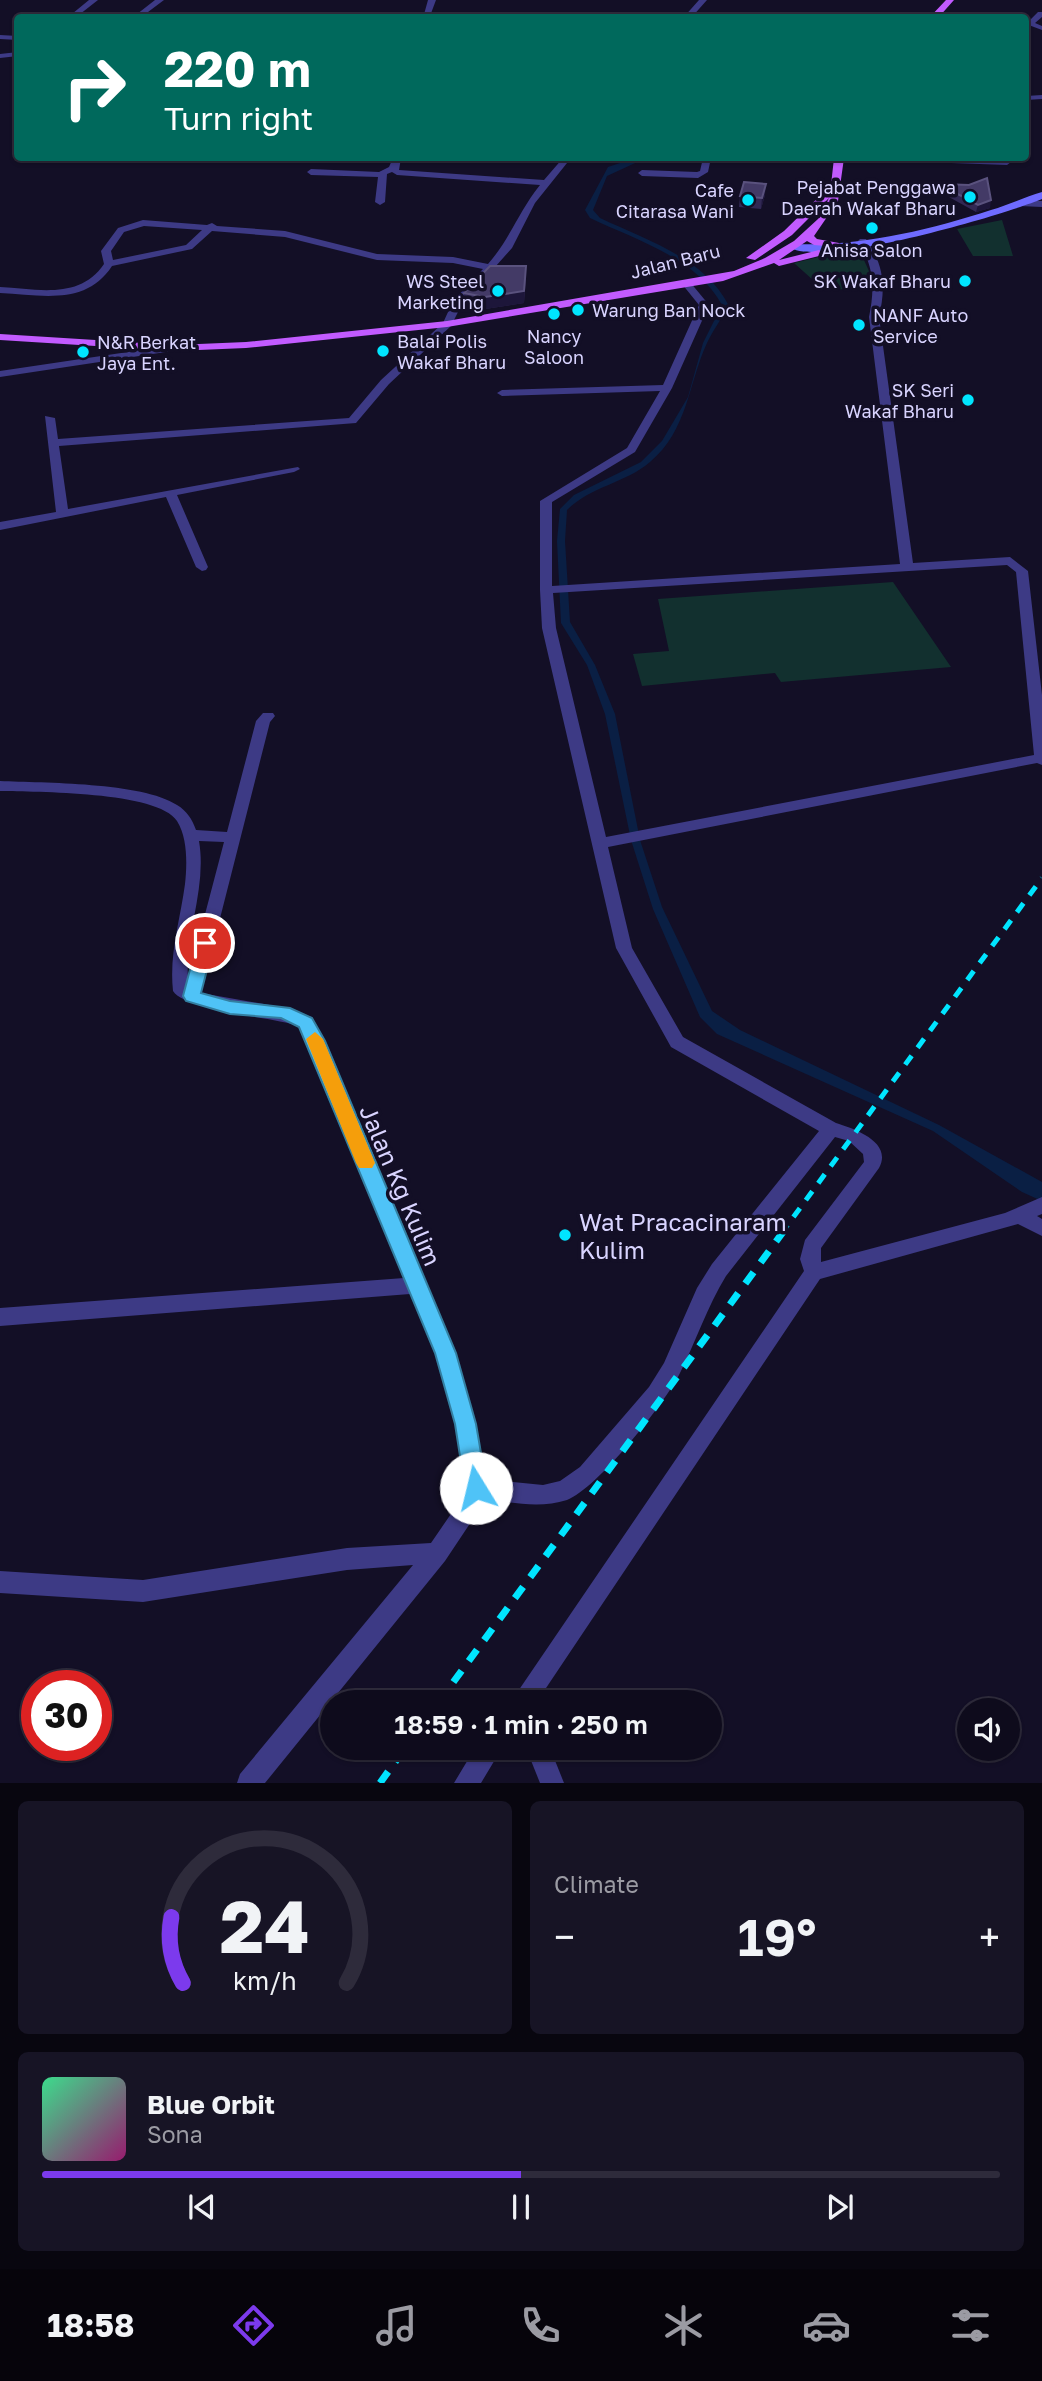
<!DOCTYPE html>
<html lang="en">
<head>
<meta charset="utf-8">
<style>
  :root { --surface:#0e0b1c; --page:#171425; --text:#f1f3f6; --muted:#9b9ba3; --line:#2e2b3b; --accent:#7c3aed }
  body { margin:0; font-family:"Golos Text",sans-serif; background:var(--page); color:var(--text); height:100vh; display:flex; flex-direction:column; font-size:26px; white-space:nowrap }
  * { box-sizing:border-box; margin:0 }
  p { font-size:23px; color:var(--muted) }
  .icon { flex:none; width:38px; height:38px; fill:none; stroke:currentColor; stroke-width:2; stroke-linecap:round; stroke-linejoin:round }
  .map { position:relative; height:1783px; overflow:hidden }
  .side { display:flex; flex-direction:column; gap:18px; padding:18px; background:#08060f; flex:1 }
  .side>* { flex:none }
  .banner { position:absolute; left:14px; top:14px; width:1015px; height:147px; border-radius:7px; box-shadow:0 2px 5px #0004,0 0 0 2px var(--line); background:#00695c; color:#fff; overflow:hidden }
  .fabs { position:absolute; left:957px; top:1698px; display:grid; gap:14px }
  .fabs a { display:grid; place-items:center; width:63px; height:63px; border-radius:50%; background:var(--surface); box-shadow:0 2px 5px #0004,0 0 0 2px var(--line); font-size:35px }
  .speed { position:absolute; left:21px; top:1670px; display:flex; gap:14px; font-size:35px; font-weight:700; text-align:center }
  .speed>* { display:grid; place-content:center; width:91px; height:91px; border-radius:50%; background:var(--surface); box-shadow:0 2px 5px #0004,0 0 0 2px var(--line); line-height:1 }
  .speed .limit { border:10px solid #d22; background:#fff; color:#111 }
  .pin { position:absolute; display:grid; place-items:center; width:60px; height:60px; color:#fff; margin:-30px; border:4px solid #fff; border-radius:50%; box-shadow:0 2px 7px #0007 }
  .me { position:absolute; width:77px; margin:-38px; rotate:351deg; stroke-linejoin:round; filter:drop-shadow(0 0 5px #0008) }
  .turn { display:flex; align-items:center; gap:24px; height:147px; padding:0 35px; font-size:32px }
  .turn .icon { width:91px; height:91px; stroke-width:2.5 }
  .turn b { display:block; font-size:49px; line-height:60px }
  .big { font-size:52px; font-weight:600; line-height:1.1 }
  .side .card { flex:1; display:flex; flex-direction:column; justify-content:center; gap:10px; min-width:0; padding:0 24px; border-radius:10px; background:var(--page) }
  .side .dial { align-items:center; gap:0 }
  .dial svg { height:182px; overflow:visible; fill:none; stroke:var(--line); stroke-width:7; stroke-linecap:round; text-anchor:middle }
  .dial text { fill:var(--text); stroke:none }
  .song { display:flex; align-items:center; gap:21px }
  .cover { width:84px; height:84px; border-radius:10px; background:linear-gradient(135deg,hsl(150 70% 55%),hsl(320 70% 35%)) }
  .played { height:7px; border-radius:4px; background:linear-gradient(90deg,var(--accent) 50%,var(--line) 50%) }
  .keys { display:flex; justify-content:space-around; direction:ltr }
  .heat { display:flex; justify-content:space-between; align-items:center; font-size:38px; direction:ltr }
  .side .tiles { flex:1; display:grid; gap:18px; grid-template-columns:1fr 1fr }
  .card:last-child { grid-column:span 2 }
  .trip { position:absolute; left:320px; top:1690px; width:402px; height:70px; border-radius:35px; background:var(--surface); box-shadow:0 2px 5px #0004,0 0 0 2px var(--line); font-weight:600; line-height:70px; text-align:center }
  .tabs { display:flex; height:112px; justify-content:space-around; align-items:center; background:#06040b; color:var(--muted) }
  .tabs .icon { width:49px; height:49px }
  .tabs .on { color:var(--accent) }
  .tabs b { font-size:32px; color:var(--text) }
  .map>svg:first-child { display:block }
</style>
</head>
<body>
<div class="map">
<svg width="1042" height="1783" viewBox="0 0 1042 1783">
  <rect width="100%" height="100%" fill="#130f26"/>
  <path fill="#12302f" d="M1002 220 1013 256H973L957 229Z
    M852 249 860 251 872 278 873 290 823 289 794 263Z
    M893 582 951 667 781 682 775 673 642 686 633 654 669 651 658 599Z"/>
  <path fill="#0a1f44" d="M635 158H646L607 176 593 210 600 218C646 240 705 258 729 306 722 318 713 330 707 343 688 384 688 430 650 462 626 483 591 486 567 510L565 541 570 622 595 665 615 714 640 840 662 907 712 1011 740 1030 939 1125 1042 1182V1201L1022 1192 933 1131 717 1034 700 1017 653 909 631 840 605 714 587 665 561 623 557 541 560 509 574 495 641 462 662 441 688 397 703 343 722 305C697 258 636 240 590 218L585 210 608 167Z"/>
  <g fill="none" stroke-linecap="round" stroke-linejoin="round">
    <path fill="#3d3a85" fill-rule="evenodd" d="M89 0H98L75 18H67Z
      M155 0H164L140 18H132Z
      M428 0H436L430 16 466 18H423Z
      M699 0H707L691 18H683Z
      M1038 12H1042V17L1035 23 1042 26V30L1026 24Z
      M0 35 18 36V40L0 39Z
      M18 52V56L0 58V54Z
      M1042 95V99L1026 100V96Z
      M393 158H401L399 170 544 180 563 158H571L535 203 512 248 462 304 451 326 389 384 356 423 59 446 68 509 298 467 300 469 294 472 177 495 208 567 206 570 202 571 196 567 166 497 0 530V522L56 512 45 416 55 418 58 439 349 418 381 380 443 323 453 301 483 269 453 263 377 260 285 237 212 231 192 249 112 266C86 306 42 295 0 293V287C37 289 80 300 104 264L101 251 118 228 143 220 207 225 212 223 217 226 285 231 377 254 453 257 488 264C510 239 519 211 540 185L397 175 392 172 387 174 385 202 380 205 375 202 378 177 311 175 307 172 311 169 379 172 389 167ZM144 226 202 230 186 245 113 260 111 251 124 232Z
      M703 158H711L708 172 698 178 642 176 638 173 642 170 697 172 700 171Z
      M892 158 1007 159 1011 162 1007 165 896 161Z
      M1023 201H1042V207L1020 206 1018 204Z
      M860 239H866C884 265 886 287 879 317L913 563 1010 557 1028 571 1042 695V765L1037 763 608 847 632 948 683 1037 836 1123C855 1129 893 1142 879 1168L821 1248V1262L1005 1213 1042 1197V1214L1037 1216 1042 1219V1236L1018 1224 820 1279 536 1703H510L804 1271 800 1259 805 1240 864 1162 863 1154 849 1141 835 1137 726 1276C707 1307 696 1341 680 1373 665 1403 597 1489 567 1500 539 1509 510 1502 482 1499L471 1522 445 1561 265 1783H237L240 1774 413 1565 347 1570 143 1602 0 1593V1571L143 1580 347 1548 431 1543 455 1508 465 1487 456 1424 435 1353 410 1294 0 1326V1308L404 1278 299 1026C273 1017 186 1011 173 991 169 954 180 921 185 884 187 866 188 838 177 821 158 791 35 792 0 791V781C43 783 142 782 177 805 187 811 192 819 196 830L227 832 256 721 263 713H273L275 716 270 722 201 993 275 1006 312 1017 455 1353 476 1424 485 1479 543 1485 560 1481 580 1467 649 1387 664 1363 697 1288 712 1264 819 1131 671 1047 616 948 542 628 540 590V501L627 448 660 391 502 396 497 393 502 390 663 385 699 305 682 284 690 282 709 305 672 388 635 452 552 502V586L900 564 869 317C875 288 874 266 858 241ZM1007 565 1016 572 1034 755 606 837 556 628 553 593ZM199 841 224 842 188 979C185 932 207 888 199 841Z
      M175 345 180 348 179 350 0 377V371Z
      M475 1748H502L481 1783H454Z
      M526 1748H550L564 1783H540Z"/>
    <path fill="#6f6bff" fill-rule="evenodd" d="M1042 192V199C1003 215 820 269 789 247L794 244C859 247 929 230 991 210 1008 205 1025 197 1042 192Z"/>
    <path fill="#c25bff" fill-rule="evenodd" d="M946 0H954L938 18H929Z
      M834 158H844L838 201 814 236 817 239 839 243V247L814 245 807 241 779 260 819 250 824 253 823 255 779 266 774 263 723 281 447 327 246 348 175 351 0 340V334L175 345 246 342 447 321 734 271 765 258 794 241 818 219 829 198 792 235 755 260 746 258 784 231 831 185Z"/>
    <path stroke="#00e5ff" stroke-width="5" stroke-dasharray="11 10" stroke-linecap="butt" d="M781 1234 1042 878"/>
    <path stroke="#00e5ff" stroke-width="7" stroke-dasharray="14 12" stroke-linecap="butt" d="M438 1703 783 1232
      M380 1783 405 1748"/>
  </g>
  <path fill="#312854" d="M939 184 990 208 976 212 938 191Z
    M765 195 761 209 739 207 740 196Z
    M526 277 524 303 485 309 465 305 464 293Z"/>
  <path fill="#1d163a" d="M766 184 765 195 761 209 762 198Z
    M991 200 990 208 976 212 978 205Z
    M526 266 524 303 485 309V297Z"/>
  <path fill="#433a66" stroke="#5a527e" stroke-width="2" d="M987 178 991 200 978 205 939 184 969 185Z
    M744 182 766 184 762 198 740 196Z
    M490 266H526L524 291 485 297 464 293Z"/>
  <path fill="#4fc3f7" stroke="#337fa1" stroke-width="2" d="M205 937 214 943 201 993 230 1001 290 1008 312 1018 325 1041 456 1353 476 1424 487 1488 484 1496 476 1499 469 1496 465 1488 455 1424 435 1353 299 1027 281 1018 230 1014 186 1001 183 996 197 943Z"/>
  <path fill="#f59e0b" d="M315 1032 323 1039 375 1163 372 1168H359L356 1163 306 1039Z"/>
  <g fill="#00e5ff" stroke="#130f26" stroke-width="2.5">
    <circle cx="970" cy="197" r="7"/>
    <circle cx="748" cy="200" r="7"/>
    <circle cx="872" cy="228" r="7"/>
    <circle cx="965" cy="281" r="7"/>
    <circle cx="498" cy="291" r="7"/>
    <circle cx="578" cy="310" r="7"/>
    <circle cx="554" cy="314" r="7"/>
    <circle cx="859" cy="325" r="7"/>
    <circle cx="383" cy="351" r="7"/>
    <circle cx="83" cy="352" r="7"/>
    <circle cx="968" cy="400" r="7"/>
    <circle cx="565" cy="1235" r="7"/>
  </g>
  <g text-anchor="middle" dominant-baseline="central" stroke-width="7" stroke-linejoin="round" paint-order="stroke">
    <g font-size="18" fill="#d9d4ff" stroke="#130f26" text-anchor="end">
      <text x="956" y="187">Pejabat Penggawa<tspan x="956" dy="21">Daerah Wakaf Bharu</tspan></text>
      <text x="734" y="190">Cafe<tspan x="734" dy="21">Citarasa Wani</tspan></text>
      <text x="872" y="250" text-anchor="middle">Anisa Salon</text>
      <text x="484" y="281">WS Steel<tspan x="484" dy="21">Marketing</tspan></text>
      <text x="951" y="281">SK Wakaf Bharu</text>
      <text x="592" y="310" text-anchor="start">Warung Ban Nock</text>
      <text x="873" y="315" text-anchor="start">NANF Auto<tspan x="873" dy="21">Service</tspan></text>
      <text x="554" y="336" text-anchor="middle">Nancy<tspan x="554" dy="21">Saloon</tspan></text>
      <text x="397" y="341" text-anchor="start">Balai Polis<tspan x="397" dy="21">Wakaf Bharu</tspan></text>
      <text x="97" y="342" text-anchor="start">N&amp;R Berkat<tspan x="97" dy="21">Jaya Ent.</tspan></text>
      <text x="954" y="390">SK Seri<tspan x="954" dy="21">Wakaf Bharu</tspan></text>
    </g>
    <g font-size="18" fill="#d9d4ff" stroke="#130f26">
      <text transform="translate(675 261) rotate(-14)">Jalan Baru</text>
    </g>
    <g font-size="24" fill="#d9d4ff" stroke="#130f26">
      <text transform="translate(401 1185) rotate(67)">Jalan Kg Kulim</text>
    </g>
    <g font-size="24" fill="#d9d4ff" stroke="#130f26" text-anchor="start">
      <text x="579" y="1221">Wat Pracacinaram<tspan x="579" dy="28">Kulim</tspan></text>
    </g>
  </g>
</svg>
<div class="fabs">
<a><svg class="icon" aria-label="sound" viewBox="0 0 24 24"><path d="M4 9h4l5-4v14l-5-4H4zM17 9q2 3 0 6"/></svg></a>
</div>
<div class="speed"><div class="limit">30</div></div>
<div class="pin" style="left:205px;top:943px;background:#d93025"><svg class="icon" aria-label="arrive" viewBox="0 0 24 24"><path d="M6 21V4h12l-3 4 3 4H6"/></svg></div>
<svg class="me" style="left:476px;top:1488px" viewBox="-20 -20 40 40"><circle r="19" fill="#fff"/><path d="M0-13L10 11 0 6-10 11z" fill="#4fc3f7"/></svg>
<div class="trip">18:59 · 1 min · 250 m</div>
<div class="banner">
<div class="turn"><svg class="icon" aria-label="right" viewBox="0 0 24 24"><path d="M7 20v-9h11M14 6l5 5-5 5"/></svg><div><b>220 m</b>Turn right</div></div>
</div>
</div>
<section class="side">
<div class="tiles">
<div class="card dial"><svg viewBox="0 0 100 80">
<path d="M14 69A42 42 0 1 1 86 69"/>
<path d="M14 69A42 42 0 0 1 9 40" stroke="#7c3aed"/>
<text x="50" y="56" font-size="32" font-weight="700">24</text>
<text x="50" y="72" font-size="11">km/h</text>
</svg></div>
<div class="card"><p>Climate</p>
<div class="heat"><a>−</a><b class="big">19°</b><a>+</a></div>
</div>
<div class="card">
<div class="song"><i class="cover"></i><div><b>Blue Orbit</b><p>Sona</p></div></div>
<div class="played"></div>
<div class="keys"><svg class="icon" aria-label="previous" viewBox="0 0 24 24"><path d="M18 5L8 12l10 7zM5 5v14"/></svg><svg class="icon" aria-label="pause" viewBox="0 0 24 24"><path d="M8 5v14M16 5v14"/></svg><svg class="icon" aria-label="next" viewBox="0 0 24 24"><path d="M6 5l10 7-10 7zM19 5v14"/></svg></div>
</div>
</div>
</section>
<nav class="tabs">
<b>18:58</b>
<svg class="icon on" aria-label="directions" viewBox="0 0 24 24"><path d="M12 3l9 9-9 9-9-9zM9 14v-3h6M13 9l2 2-2 2"/></svg>
<svg class="icon" aria-label="music" viewBox="0 0 24 24"><path d="M9 18V5l10-2v13"/><circle cx="6" cy="18" r="3"/><circle cx="16" cy="16" r="3"/></svg>
<svg class="icon" aria-label="phone" viewBox="0 0 24 24"><path d="M5 4h4l2 5-3 2q2 4 5 5l2-3 5 2v4C11 20 4 13 5 4z"/></svg>
<svg class="icon" aria-label="climate" viewBox="0 0 24 24"><path d="M12 3v18M4 7l16 10M4 17L20 7"/></svg>
<svg class="icon" aria-label="car" viewBox="0 0 24 24"><path d="M5 17H2v-5l4-1 3-4h7l3 4 3 1v5h-3M9 17h6M6 11h13"/><circle cx="7" cy="17" r="2"/><circle cx="17" cy="17" r="2"/></svg>
<svg class="icon" aria-label="filters" viewBox="0 0 24 24"><path d="M4 7h16M4 17h16"/><circle cx="9" cy="7" r="2"/><circle cx="15" cy="17" r="2"/></svg>
</nav>
</body>
</html>
